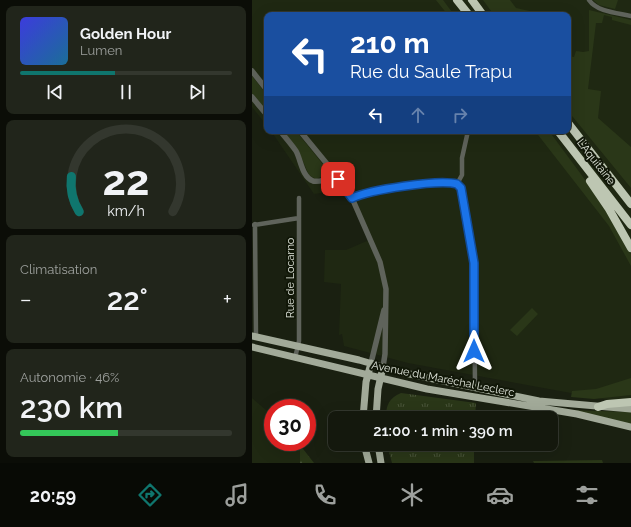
<!DOCTYPE html>
<html lang="fr">
<head>
<meta charset="utf-8">
<style>
  :root { --surface:#14180d; --page:#21251b; --text:#f1f3f6; --muted:#9da09d; --line:#33372e; --accent:#0f766e }
  body { margin:0; font-family:Raleway,sans-serif; background:var(--page); color:var(--text); height:100vh; display:flex; flex-direction:column; font-size:15px; white-space:nowrap }
  * { box-sizing:border-box; margin:0 }
  p { font-size:13px; color:var(--muted) }
  .icon { flex:none; width:22px; height:22px; fill:none; stroke:currentColor; stroke-width:2; stroke-linecap:round; stroke-linejoin:round }
  .map { position:relative; flex:1; overflow:hidden }
  .details { display:flex; flex-direction:column; gap:6px; padding:6px; background:#0b0d07; width:252px }
  .details>* { flex:none }
  .guide { position:absolute; left:12px; top:12px; width:307px; height:122px; border-radius:8px; box-shadow:0 4px 16px #0002,0 0 0 1px var(--line); background:#1a4fa0; color:#fff; overflow:hidden }
  .speed { position:absolute; left:12px; top:399px; display:flex; gap:8px; font-size:20px; font-weight:700; text-align:center }
  .speed>* { display:grid; place-content:center; width:52px; height:52px; border-radius:50%; background:var(--surface); box-shadow:0 4px 16px #0002,0 0 0 1px var(--line); line-height:1 }
  .speed .limit { border:6px solid #d22; background:#fff; color:#111 }
  .pin { position:absolute; display:grid; place-items:center; width:34px; height:34px; color:#fff; margin:-17px; border-radius:8px; box-shadow:0 2px 6px #0006 }
  .me { position:absolute; width:44px; margin:-22px; rotate:0deg; stroke-linejoin:round; filter:drop-shadow(0 0 3px #0008) }
  .turn { display:flex; align-items:center; gap:14px; height:84px; padding:0 20px; font-size:18px }
  .turn .icon { width:52px; height:52px; stroke-width:2.5 }
  .turn b { display:block; font-size:28px; line-height:34px }
  .lanes { display:flex; align-items:center; height:38px; padding:0 20px; background:#0003; justify-content:center; gap:20px; direction:ltr }
  .lanes .off { opacity:.35 }
  .big { font-size:30px; font-weight:600; line-height:1.1 }
  .details .card { flex:1; display:flex; flex-direction:column; justify-content:center; gap:6px; min-width:0; padding:0 14px; border-radius:8px; background:var(--page) }
  .details .dial { align-items:center; gap:0 }
  .dial svg { height:104px; overflow:visible; fill:none; stroke:var(--line); stroke-width:7; stroke-linecap:round; text-anchor:middle }
  .dial text { fill:var(--text); stroke:none }
  .song { display:flex; align-items:center; gap:12px }
  .cover { width:48px; height:48px; border-radius:6px; background:linear-gradient(135deg,hsl(240 70% 55%),hsl(200 70% 35%)) }
  .played { height:4px; border-radius:2px; background:linear-gradient(90deg,var(--accent) 45%,var(--line) 45%) }
  .keys { display:flex; justify-content:space-around; direction:ltr }
  .heat { display:flex; justify-content:space-between; align-items:center; font-size:22px; direction:ltr }
  .charge { height:6px; border-radius:3px; background:linear-gradient(90deg,#34c759 46%,var(--line) 0) }
  .trip { position:absolute; left:76px; top:411px; width:230px; height:40px; border-radius:8px; background:var(--surface); box-shadow:0 4px 16px #0002,0 0 0 1px var(--line); font-weight:600; line-height:40px; text-align:center }
  .tabs { display:flex; height:64px; justify-content:space-around; align-items:center; background:#080a05; color:var(--muted) }
  .tabs .icon { width:28px; height:28px }
  .tabs .active { color:var(--accent) }
  .tabs b { font-size:18px; color:var(--text) }
  main { display:flex; flex:1; min-height:0 }
  .map>svg:first-child { display:block }
</style>
</head>
<body>
<main>
<section class="details">
<div class="card">
<div class="song"><i class="cover"></i><div><b>Golden Hour</b><p>Lumen</p></div></div>
<div class="played"></div>
<div class="keys"><svg class="icon" aria-label="previous" viewBox="0 0 24 24"><path d="M18 5L8 12l10 7zM5 5v14"/></svg><svg class="icon" aria-label="pause" viewBox="0 0 24 24"><path d="M8 5v14M16 5v14"/></svg><svg class="icon" aria-label="next" viewBox="0 0 24 24"><path d="M6 5l10 7-10 7zM19 5v14"/></svg></div>
</div>
<div class="card dial"><svg viewBox="0 0 100 80">
<path d="M14 69A42 42 0 1 1 86 69"/>
<path d="M14 69A42 42 0 0 1 8 42" stroke="#0f766e"/>
<text x="50" y="56" font-size="32" font-weight="700">22</text>
<text x="50" y="72" font-size="11">km/h</text>
</svg></div>
<div class="card"><p>Climatisation</p>
<div class="heat"><a>−</a><b class="big">22°</b><a>+</a></div>
</div>
<div class="card"><p>Autonomie · 46%</p><b class="big">230 km</b><div class="charge"></div></div>
</section>
<div class="map">
<svg width="379" height="463" viewBox="0 0 379 463">
  <defs>
    <pattern id="forest-firs" width="22" height="20" patternUnits="userSpaceOnUse"><rect width="22" height="20" fill="#2a3718"/><path d="M5 1l3.5 6h-7zM16 11l3.5 6h-7z" fill="#495439"/></pattern>
    <pattern id="park-tufts" width="24" height="20" patternUnits="userSpaceOnUse"><rect width="24" height="20" fill="#2a3718"/><path d="M3 7l-1-3M5 7V3M7 7l1-3M15 17l-1-3M17 17v-4M19 17l1-3" fill="none" stroke="#495439"/></pattern>
  </defs>
  <rect width="100%" height="100%" fill="#1a2011"/>
  <path fill="#1f2812" d="M0 0H379V404L156 363 92 346 90 334 87 335 89 284 72 282 73 250H94L117 240 103 205 91 190 62 194 19 131H316V15H15V126L0 107Z
    M0 398 21 416V442H45L48 445V463H0Z"/>
  <path fill="#2a3718" d="M231 0H258L264 8 282 12 281 15H242Z
    M341 0H366L363 9 347 5Z
    M337 10 379 20V25L360 20V17L352 15 350 23H344L336 89 349 91 346 118 379 147V188L316 111V56L322 57 324 51 331 52 337 51Z
    M0 76 15 95V112L0 94Z
    M30 131H44L73 167 71 176 64 179 57 175 50 159Z
    M283 131H297L351 204 379 254V266L357 226Z
    M280 308 286 314 265 336 258 330Z
    M379 378V395L342 399 319 397 320 391 344 389Z
    M319 410 379 412V424Z
    M350 460 351 463H282L281 461Z"/>
  <path fill="url(#forest-firs)" d="M184 0H191L202 15H196Z
    M48 445 62 463H48Z"/>
  <path fill="url(#park-tufts)" d="M149 393 224 403 223 418H134C134 405 137 398 149 393Z
    M135 444H222V463H140Z"/>
  <g fill="none" stroke-linecap="round" stroke-linejoin="round">
    <path stroke="#5f635b" stroke-width="4.5" d="M337 0C345 12 366 13 379 16
      M205 184 210 175V158L216 131
      M100 198C118 190 187 179 205 184L209 188 222 263 223 387
      M3 224 4 337
      M2 225 47 218
      M43 358 47 341V198"/>
    <path stroke="#5f635b" stroke-width="5.5" d="M0 71 15 90
      M0 97 15 115
      M28 131C33 137 39 144 44 151 49 160 50 177 61 181 68 183 77 177 86 179
      M48 131 80 170 100 198 128 262 134 289 133 354 131 367
      M119 363 132 310"/>
    <path stroke="#a2aa99" stroke-width="7" d="M0 336 107 360 148 372 287 401 379 409
      M0 347 175 389 325 414 379 427
      M111 418 114 382 119 363
      M124 418 126 389 131 367
      M112 444 117 463
      M126 444 129 463"/>
    <path stroke="#bdc6b2" stroke-width="8" d="M205 0 217 15
      M220 0 231 15
      M316 123 379 204
      M306 131 379 225
      M338 181 357 209 379 248
      M346 407 355 404 379 402"/>
  </g>
  <g fill="none" stroke-linecap="round" stroke-linejoin="round">
    <g stroke="#114b97" stroke-width="10">
      <path id="route" d="M86 179 100 198C118 190 186 179 205 184L209 188 222 263V351"/>
    </g>
    <use href="#route" stroke="#1a73e8" stroke-width="7"/>
  </g>
  <g text-anchor="middle" dominant-baseline="central" stroke-width="4" stroke-linejoin="round" paint-order="stroke">
    <g font-size="11" fill="#e1e6dc" stroke="#111708">
      <text transform="translate(344 162) rotate(52)">L'Aquitaine</text>
      <text transform="translate(38 278) rotate(-90)">Rue de Locarno</text>
      <text transform="translate(191 379) rotate(11)">Avenue du Maréchal Leclerc</text>
    </g>
  </g>
</svg>
<div class="speed"><div class="limit">30</div></div>
<div class="pin" style="left:86px;top:179px;background:#d93025"><svg class="icon" aria-label="arrive" viewBox="0 0 24 24"><path d="M6 21V4h12l-3 4 3 4H6"/></svg></div>
<svg class="me" style="left:222px;top:351px" viewBox="-20 -20 40 40"><path d="M0-17L14 15 0 8-14 15z" fill="#1a73e8" stroke="#fff" stroke-width="4"/></svg>
<div class="trip">21:00 · 1 min · 390 m</div>
<div class="guide">
<div class="turn"><svg class="icon" aria-label="left" viewBox="0 0 24 24"><path d="M17 20v-9H6M10 6l-5 5 5 5"/></svg><div><b>210 m</b>Rue du Saule Trapu</div></div>
<div class="lanes"><svg class="icon" aria-label="left" viewBox="0 0 24 24"><path d="M17 20v-9H6M10 6l-5 5 5 5"/></svg><svg class="icon off" aria-label="ahead" viewBox="0 0 24 24"><path d="M12 20V5M6 11l6-6 6 6"/></svg><svg class="icon off" aria-label="right" viewBox="0 0 24 24"><path d="M7 20v-9h11M14 6l5 5-5 5"/></svg></div>
</div>
</div>
</main>
<nav class="tabs">
<b>20:59</b>
<svg class="icon active" aria-label="directions" viewBox="0 0 24 24"><path d="M12 3l9 9-9 9-9-9zM9 14v-3h6M13 9l2 2-2 2"/></svg>
<svg class="icon" aria-label="music" viewBox="0 0 24 24"><path d="M9 18V5l10-2v13"/><circle cx="6" cy="18" r="3"/><circle cx="16" cy="16" r="3"/></svg>
<svg class="icon" aria-label="phone" viewBox="0 0 24 24"><path d="M5 4h4l2 5-3 2q2 4 5 5l2-3 5 2v4C11 20 4 13 5 4z"/></svg>
<svg class="icon" aria-label="climate" viewBox="0 0 24 24"><path d="M12 3v18M4 7l16 10M4 17L20 7"/></svg>
<svg class="icon" aria-label="car" viewBox="0 0 24 24"><path d="M5 17H2v-5l4-1 3-4h7l3 4 3 1v5h-3M9 17h6M6 11h13"/><circle cx="7" cy="17" r="2"/><circle cx="17" cy="17" r="2"/></svg>
<svg class="icon" aria-label="filters" viewBox="0 0 24 24"><path d="M4 7h16M4 17h16"/><circle cx="9" cy="7" r="2"/><circle cx="15" cy="17" r="2"/></svg>
</nav>
</body>
</html>
